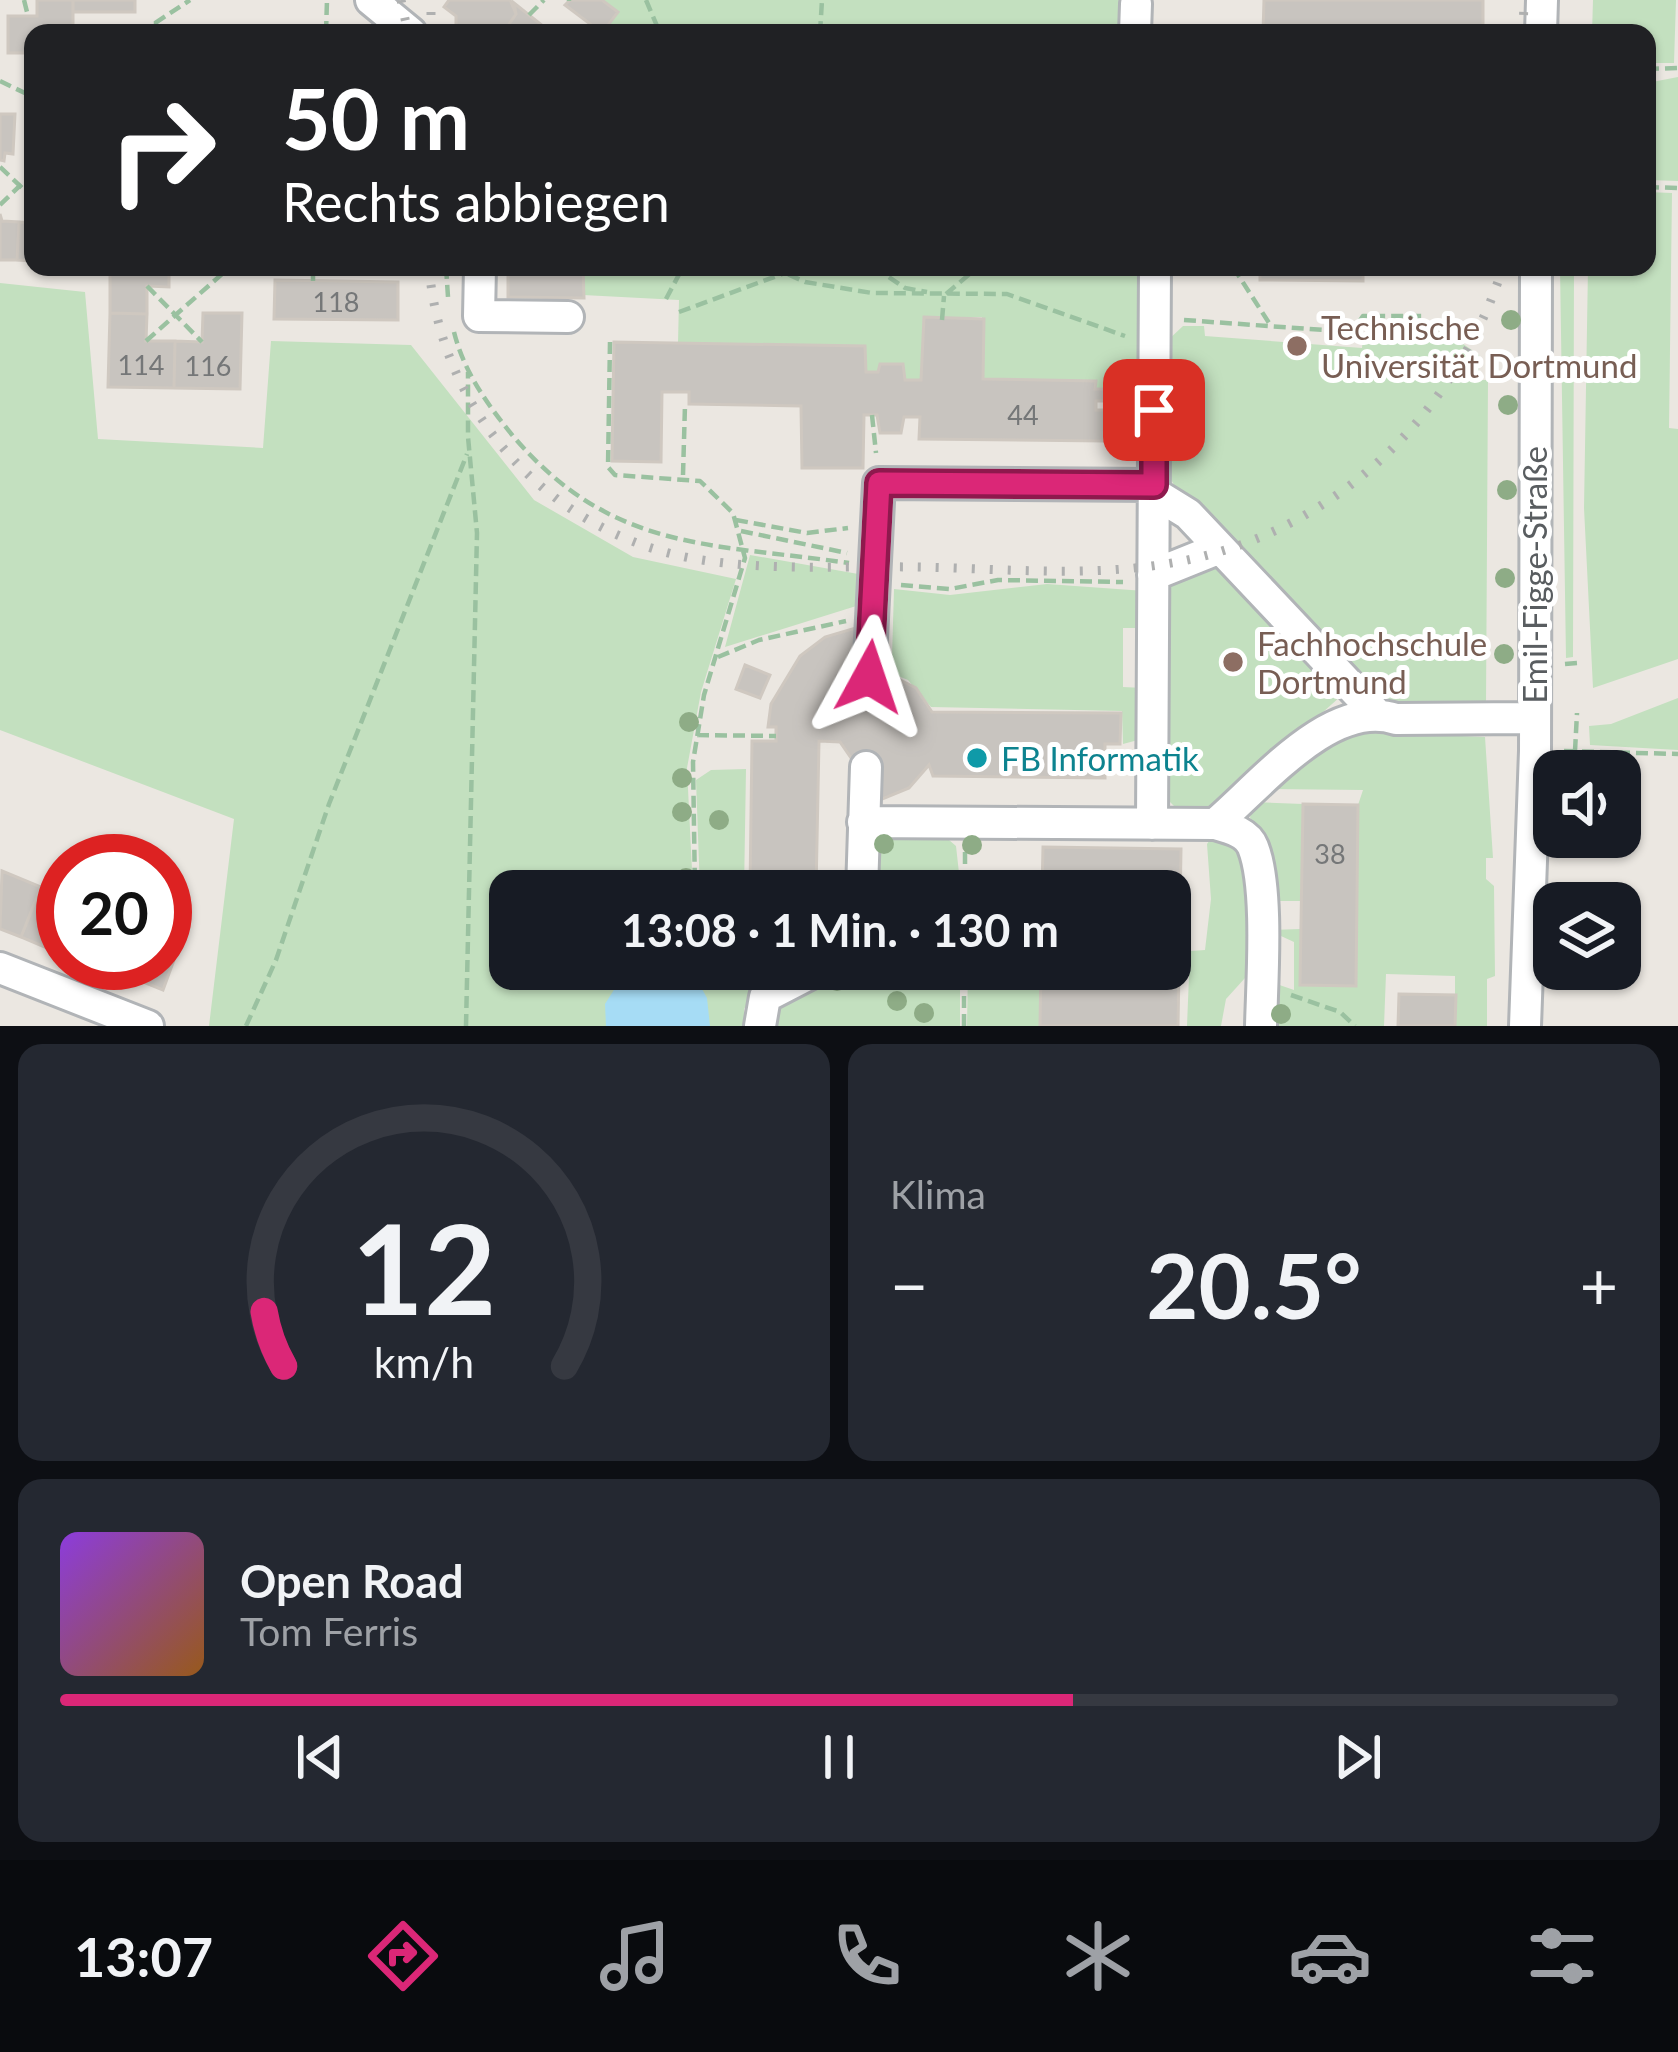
<!DOCTYPE html>
<html lang="de">
<head>
<meta charset="utf-8">
<style>
  :root { --surface:#171b24; --page:#242831; --text:#f1f3f6; --muted:#9ea1a6; --line:#363941; --accent:#db2777 }
  body { margin:0; font-family:Lato,sans-serif; background:var(--page); color:var(--text); height:100vh; display:flex; flex-direction:column; font-size:45px; white-space:nowrap }
  * { box-sizing:border-box; margin:0 }
  p { font-size:39px; color:var(--muted) }
  .icon { flex:none; width:66px; height:66px; fill:none; stroke:currentColor; stroke-width:2; stroke-linecap:round; stroke-linejoin:round }
  .map { position:relative; height:1026px; overflow:hidden }
  .panel { display:flex; flex-direction:column; gap:18px; padding:18px; background:#0d0f14; flex:1 }
  .panel>* { flex:none }
  .guide { position:absolute; left:24px; top:24px; width:1632px; height:252px; border-radius:24px; box-shadow:0 3px 9px #0004; background:#202124; color:#fff; overflow:hidden }
  .tools { position:absolute; left:1533px; top:750px; display:grid; gap:24px }
  .tools a { display:grid; place-items:center; width:108px; height:108px; border-radius:24px; background:var(--surface); box-shadow:0 3px 9px #0004; font-size:60px }
  .speed { position:absolute; left:36px; top:834px; display:flex; gap:24px; font-size:60px; font-weight:700; text-align:center }
  .speed>* { display:grid; place-content:center; width:156px; height:156px; border-radius:50%; background:var(--surface); box-shadow:0 3px 9px #0004; line-height:1 }
  .speed .limit { border:18px solid #d22; background:#fff; color:#111 }
  .pin { position:absolute; display:grid; place-items:center; width:102px; height:102px; color:#fff; margin:-51px; border-radius:24px; box-shadow:0 6px 18px #0006 }
  .me { position:absolute; width:132px; margin:-66px; rotate:5deg; stroke-linejoin:round; filter:drop-shadow(0 0 9px #0008) }
  .turn { display:flex; align-items:center; gap:42px; height:252px; padding:0 60px; font-size:54px }
  .turn .icon { width:156px; height:156px; stroke-width:2.5 }
  .turn b { display:block; font-size:84px; line-height:102px }
  .big { font-size:90px; font-weight:700; line-height:1.1 }
  .panel .tile { flex:1; display:flex; flex-direction:column; justify-content:center; gap:18px; min-width:0; padding:0 42px; border-radius:24px; background:var(--page) }
  .panel .dial { align-items:center; gap:0 }
  .dial svg { height:312px; overflow:visible; fill:none; stroke:var(--line); stroke-width:7; stroke-linecap:round; text-anchor:middle }
  .dial text { fill:var(--text); stroke:none }
  .song { display:flex; align-items:center; gap:36px }
  .cover { width:144px; height:144px; border-radius:18px; background:linear-gradient(135deg,hsl(270 70% 55%),hsl(30 70% 35%)) }
  .played { height:12px; border-radius:6px; background:linear-gradient(90deg,var(--accent) 65%,var(--line) 65%) }
  .keys { display:flex; justify-content:space-around; direction:ltr }
  .heat { display:flex; justify-content:space-between; align-items:center; font-size:66px; direction:ltr }
  .panel .tiles { flex:1; display:grid; gap:18px; grid-template-columns:1fr 1fr }
  .tile:last-child { grid-column:span 2 }
  .trip { position:absolute; left:489px; top:870px; width:702px; height:120px; border-radius:24px; background:var(--surface); box-shadow:0 3px 9px #0004; font-weight:700; line-height:120px; text-align:center }
  .tab-bar { display:flex; height:192px; justify-content:space-around; align-items:center; background:#090b0e; color:var(--muted) }
  .tab-bar .icon { width:84px; height:84px }
  .tab-bar .selected { color:var(--accent) }
  .tab-bar b { font-size:54px; color:var(--text) }
  .map>svg:first-child { display:block }
</style>
</head>
<body>
<div class="map">
<svg width="1678" height="1026" viewBox="0 0 1678 1026">
  <rect width="100%" height="100%" fill="#ebe7e1"/>
  <path fill="#c3e0bf" d="M602 0H1128L1125 33H602L618 12Z
    M1593 0H1676L1674 63H1647V33H1592Z
    M1678 77V181L1647 180V83Z
    M1647 192 1672 193 1669 428 1678 429V659L1593 688 1584 508 1588 267H1647Z
    M583 267H1146L1143 427 1121 406 1119 389 1095 388V381L983 379 982 317 924 318 920 380 905 379 903 364H880L878 372H867L865 346 678 343 679 300 583 295Z
    M1560 267H1574L1573 657 1566 658Z
    M0 283 85 292 98 439 263 448 271 341 411 345 534 500 633 557 736 579 701 692 687 768 693 891H510V969H735L756 988 744 1009 747 1026H209L234 819 0 730Z
    M1183 326H1204L1205 336 1362 348 1363 338 1456 339 1479 355V380H1488L1486 705 1379 700 1174 485 1165 468V445L1188 440 1189 382 1171 381 1166 375V342Z
    M750 555 864 575 869 602 725 647Z
    M1223 563 1341 696 1219 805 1202 813H1181L1163 795 1169 581Z
    M1047 584 1145 591 1144 628H1123V687L1143 688 1138 740 1123 744 1122 711 931 707 908 680 881 669 892 657 894 589 950 595Z
    M1678 698V750L1590 745 1589 726 1611 724Z
    M1346 731 1485 737 1493 858H1486V879L1494 886 1495 976 1487 979V1026H1455V976L1386 974 1384 1026H1269L1268 981 1294 990V942L1268 930 1301 929V985L1356 986 1358 805 1363 790 1270 789Z
    M746 769 744 891H700L696 780 711 770Z
    M1255 802 1303 804 1302 901H1275L1250 817Z
    M942 834 956 846 961 891H872V851L884 836Z
    M1212 837 1230 840 1242 851 1255 967 1226 999 1221 1026H1187L1190 951 1205 950 1211 899 1207 844Z
    M841 969H960V1026H766L775 1001Z
    M968 969H1041L1040 1026H967Z"/>
  <path fill="#a6dcf5" d="M627 969H691L707 998 710 1026H606L605 1004Z"/>
  <path fill="#c8c4bf" stroke="#cfc8c0" stroke-width="3" d="M37 0H73V33H33V53H8V16H37Z
    M73 0H135V12H73Z
    M449 0H510L516 14 503 33H456V16L444 7Z
    M602 0 618 12 602 33 565 5 570 0Z
    M1264 0H1483V33H1263Z
    M514 3 529 15 543 26 503 33 516 14Z
    M0 114H15L13 154 5 153 4 161 0 160Z
    M0 214 2 221 19 222 17 260H0Z
    M19 222 33 223V261L17 260Z
    M110 267H169V287L147 286V314L110 313Z
    M508 267H583L584 298 508 297Z
    M1260 267H1363V281L1260 280Z
    M275 280 398 282V320L274 319Z
    M110 313 147 314 146 341H175L174 388 108 387Z
    M203 313H242L240 389 174 388 175 341 202 342Z
    M924 317 984 319 983 379 1096 381 1095 389H1119L1118 401H1096V410H1105L1104 441 919 439 920 417H904L901 433H880L877 415H864L863 468H802L801 406 689 404V392H662L661 462 612 461 614 342 865 346 866 372H878L880 364H903L905 380H921Z
    M859 627 882 671 916 688 932 712 1121 713 1120 744H1105V778L933 776 929 765 909 788 880 800 840 742 819 741 816 891H750L752 741H776V727H768L771 704 800 656 825 637Z
    M745 665 770 675 760 698 736 689Z
    M1303 804 1358 805 1356 986 1300 985Z
    M1043 847 1181 849 1178 1026H1040L1041 969H1170V891H1042Z
    M2 871 41 887 21 937 0 929Z
    M41 887 63 896 61 954 21 937Z
    M165 957 174 960 163 990 133 978 138 963H165Z
    M1399 994 1456 995 1455 1026H1398Z"/>
  <g fill="none" stroke-linecap="round" stroke-linejoin="round">
    <g stroke="#b1b4b7" stroke-width="36">
      <path id="minor" d="M371 0 411 33
        M1135 33 1136 4
        M1541 33 1542 0
        M480 267 479 316 568 317
        M1154 493 1188 514 1375 712
        M1153 575 1220 548
        M869 677 879 483 1154 485
        M863 822 1215 824C1229 828 1247 832 1253 847 1269 887 1262 981 1261 1026
        M1152 824 1155 267
        M1215 824C1262 784 1331 698 1396 719L1534 718
        M862 891 866 767
        M0 968 148 1026
        M760 1026 765 997 819 969
        M1525 1026 1535 751 1536 267"/>
    </g>
    <path stroke="#9ac1a0" stroke-width="4.5" stroke-dasharray="12 6" stroke-linecap="butt" d="M24 0 28 16
      M646 0 660 33
      M569 1V0
      M529 15 544 0
      M140 33 190 0
      M156 33V18
      M326 33 327 0
      M820 33 822 0
      M1647 69 1678 68
      M0 81 33 97
      M0 167 33 198
      M1647 187 1678 188
      M0 205 33 173
      M446 267 448 297
      M772 267 805 282 872 293 1007 294 1125 336
      M874 267 905 288 927 292
      M1233 267 1271 326
      M313 281V267
      M147 286 202 342
      M946 294 978 267
      M666 299 683 267
      M679 312 785 273
      M942 320 944 296
      M1184 320 1352 332 1363 316H1422
      M454 332C464 372 487 404 513 436 612 552 710 543 849 563
      M146 341 230 267
      M610 342 608 467 615 475 700 481 733 513 745 558 704 695 693 762 695 891
      M1107 406 1126 417
      M872 415 876 453
      M683 475 685 405
      M736 520 807 533 848 528
      M741 531 847 553
      M901 585 950 589 998 580 1123 582
      M718 657 759 640 846 621
      M1565 664 1578 663
      M697 735 776 736
      M1564 751 1678 754
      M1575 751 1577 713
      M965 852V884L1042 885
      M1291 995 1340 1012 1355 1026
      M246 1026 276 960 329 804 467 454
      M466 1026 477 533 468 437V372
      M964 1026V969"/>
    <use href="#minor" stroke="#fff" stroke-width="30"/>
    <path stroke="#afb0b0" stroke-width="9" stroke-dasharray="3 15" stroke-linecap="butt" d="M401 0 408 33
      M431 33V0
      M1523 33 1524 0
      M429 267C441 414 551 534 696 559 766 571 842 566 914 567 994 568 1079 577 1159 565 1323 542 1453 423 1503 267"/>
  </g>
  <g fill="#8eac86">
    <circle cx="1511" cy="320" r="10"/>
    <circle cx="1508" cy="405" r="10"/>
    <circle cx="1507" cy="490" r="10"/>
    <circle cx="1505" cy="578" r="10"/>
    <circle cx="1504" cy="654" r="10"/>
    <circle cx="689" cy="722" r="10"/>
    <circle cx="682" cy="778" r="10"/>
    <circle cx="682" cy="812" r="10"/>
    <circle cx="719" cy="820" r="10"/>
    <circle cx="884" cy="844" r="10"/>
    <circle cx="972" cy="845" r="10"/>
    <circle cx="686" cy="878" r="10"/>
    <circle cx="837" cy="981" r="10"/>
    <circle cx="897" cy="1001" r="10"/>
    <circle cx="924" cy="1013" r="10"/>
    <circle cx="1281" cy="1014" r="10"/>
  </g>
  <g fill="none" stroke-linecap="round" stroke-linejoin="round">
    <g stroke="#8e194d" stroke-width="30">
      <path id="route" d="M869 677 879 483 1154 485V410"/>
    </g>
    <use href="#route" stroke="#db2777" stroke-width="21"/>
  </g>
  <g fill="#8d6e63" stroke="#fff" stroke-width="4.5">
    <circle cx="1297" cy="346" r="12"/>
    <circle cx="1233" cy="662" r="12"/>
  </g>
  <circle fill="#0f9aa8" stroke="#fff" stroke-width="4.5" cx="977" cy="758" r="12"/>
  <g text-anchor="middle" dominant-baseline="central" stroke-width="10" stroke-linejoin="round" paint-order="stroke">
    <g font-size="27" fill="#757778">
      <text x="336" y="301">118</text>
      <text x="141" y="364">114</text>
      <text x="208" y="365">116</text>
      <text x="1023" y="414">44</text>
      <text x="1330" y="853">38</text>
    </g>
    <g font-size="33" fill="#785e54" stroke="#fff" text-anchor="start">
      <text x="1321" y="327">Technische<tspan x="1321" dy="38">Universität Dortmund</tspan></text>
      <text x="1257" y="643">Fachhochschule<tspan x="1257" dy="38">Dortmund</tspan></text>
    </g>
    <g font-size="33" fill="#595d60" stroke="#fff">
      <text transform="translate(1534 575) rotate(-90)">Emil-Figge-Straße</text>
    </g>
    <g font-size="33" fill="#0d838f" stroke="#fff" text-anchor="start">
      <text x="1001" y="758">FB Informatik</text>
    </g>
  </g>
</svg>
<div class="tools">
<a><svg class="icon" aria-label="sound" viewBox="0 0 24 24"><path d="M4 9h4l5-4v14l-5-4H4zM17 9q2 3 0 6"/></svg></a>
<a><svg class="icon" aria-label="layers" viewBox="0 0 24 24"><path d="M12 4l9 5-9 5-9-5zM3 14l9 5 9-5"/></svg></a>
</div>
<div class="speed"><div class="limit">20</div></div>
<div class="pin" style="left:1154px;top:410px;background:#d93025"><svg class="icon" aria-label="arrive" viewBox="0 0 24 24"><path d="M6 21V4h12l-3 4 3 4H6"/></svg></div>
<svg class="me" style="left:869px;top:677px" viewBox="-20 -20 40 40"><path d="M0-17L14 15 0 8-14 15z" fill="#db2777" stroke="#fff" stroke-width="4"/></svg>
<div class="trip">13:08 · 1 Min. · 130 m</div>
<div class="guide">
<div class="turn"><svg class="icon" aria-label="right" viewBox="0 0 24 24"><path d="M7 20v-9h11M14 6l5 5-5 5"/></svg><div><b>50 m</b>Rechts abbiegen</div></div>
</div>
</div>
<section class="panel">
<div class="tiles">
<div class="tile dial"><svg viewBox="0 0 100 80">
<path d="M14 69A42 42 0 1 1 86 69"/>
<path d="M14 69A42 42 0 0 1 9 55" stroke="#db2777"/>
<text x="50" y="56" font-size="32" font-weight="700">12</text>
<text x="50" y="72" font-size="11">km/h</text>
</svg></div>
<div class="tile"><p>Klima</p>
<div class="heat"><a>−</a><b class="big">20.5°</b><a>+</a></div>
</div>
<div class="tile">
<div class="song"><i class="cover"></i><div><b>Open Road</b><p>Tom Ferris</p></div></div>
<div class="played"></div>
<div class="keys"><svg class="icon" aria-label="previous" viewBox="0 0 24 24"><path d="M18 5L8 12l10 7zM5 5v14"/></svg><svg class="icon" aria-label="pause" viewBox="0 0 24 24"><path d="M8 5v14M16 5v14"/></svg><svg class="icon" aria-label="next" viewBox="0 0 24 24"><path d="M6 5l10 7-10 7zM19 5v14"/></svg></div>
</div>
</div>
</section>
<nav class="tab-bar">
<b>13:07</b>
<svg class="icon selected" aria-label="directions" viewBox="0 0 24 24"><path d="M12 3l9 9-9 9-9-9zM9 14v-3h6M13 9l2 2-2 2"/></svg>
<svg class="icon" aria-label="music" viewBox="0 0 24 24"><path d="M9 18V5l10-2v13"/><circle cx="6" cy="18" r="3"/><circle cx="16" cy="16" r="3"/></svg>
<svg class="icon" aria-label="phone" viewBox="0 0 24 24"><path d="M5 4h4l2 5-3 2q2 4 5 5l2-3 5 2v4C11 20 4 13 5 4z"/></svg>
<svg class="icon" aria-label="climate" viewBox="0 0 24 24"><path d="M12 3v18M4 7l16 10M4 17L20 7"/></svg>
<svg class="icon" aria-label="car" viewBox="0 0 24 24"><path d="M5 17H2v-5l4-1 3-4h7l3 4 3 1v5h-3M9 17h6M6 11h13"/><circle cx="7" cy="17" r="2"/><circle cx="17" cy="17" r="2"/></svg>
<svg class="icon" aria-label="filters" viewBox="0 0 24 24"><path d="M4 7h16M4 17h16"/><circle cx="9" cy="7" r="2"/><circle cx="15" cy="17" r="2"/></svg>
</nav>
</body>
</html>
